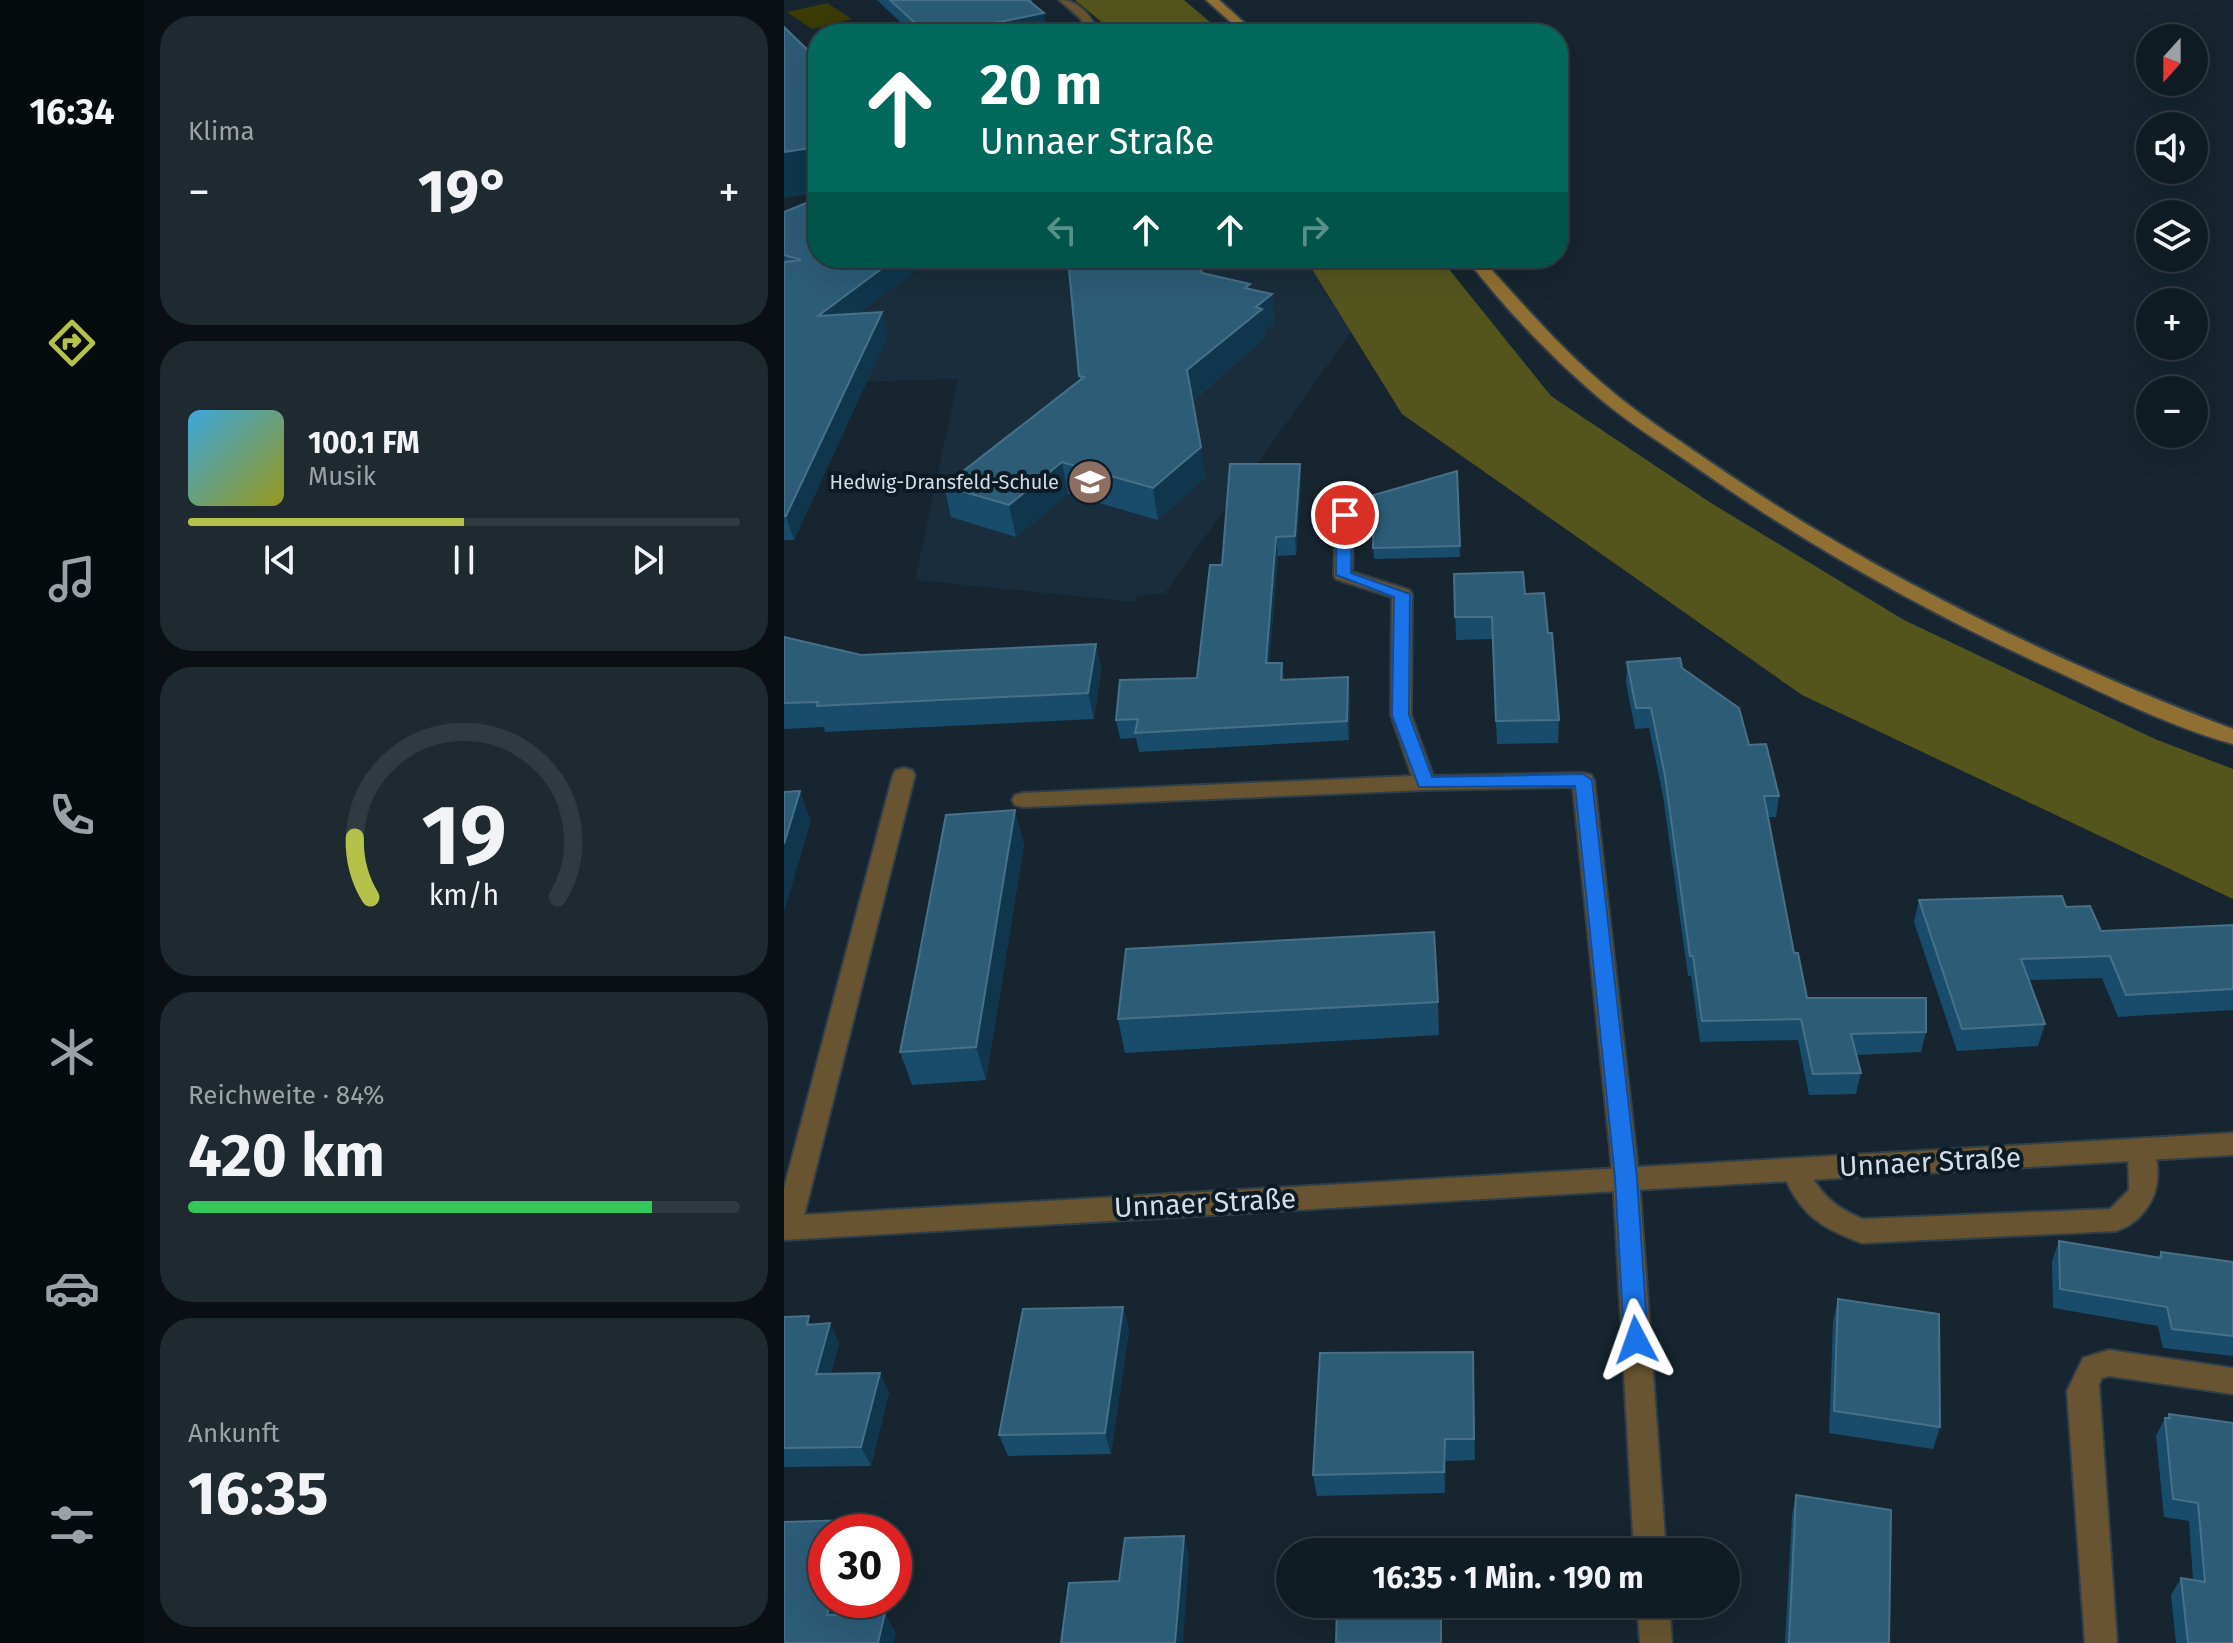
<!DOCTYPE html>
<html lang="de">
<head>
<meta charset="utf-8">
<style>
  :root { --surface:#101c23; --page:#1e2930; --text:#f1f3f6; --muted:#9ca1a6; --line:#303a41; --accent:#b4c24a }
  body { margin:0; font-family:"Fira Sans",sans-serif; background:var(--page); color:var(--text); height:100vh; display:flex; flex-direction:column; font-size:30px; white-space:nowrap }
  * { box-sizing:border-box; margin:0 }
  p { font-size:26px; color:var(--muted) }
  .icon { flex:none; width:44px; height:44px; fill:none; stroke:currentColor; stroke-width:2; stroke-linecap:round; stroke-linejoin:round }
  .map { position:relative; flex:1; overflow:hidden }
  .side { display:flex; flex-direction:column; gap:16px; padding:16px; background:#090f13; width:640px }
  .side>* { flex:none }
  .top-card { position:absolute; left:24px; top:24px; width:760px; height:244px; border-radius:32px; box-shadow:0 8px 32px #0002,0 0 0 2px var(--line); background:#00695c; color:#fff; overflow:hidden }
  .needle { width:52px; rotate:201deg }
  .buttons { position:absolute; left:1352px; top:24px; display:grid; gap:16px }
  .buttons a { display:grid; place-items:center; width:72px; height:72px; border-radius:50%; background:var(--surface); box-shadow:0 8px 32px #0002,0 0 0 2px var(--line); font-size:40px }
  .speed { position:absolute; left:24px; top:1514px; display:flex; gap:16px; font-size:40px; font-weight:700; text-align:center }
  .speed>* { display:grid; place-content:center; width:104px; height:104px; border-radius:50%; background:var(--surface); box-shadow:0 8px 32px #0002,0 0 0 2px var(--line); line-height:1 }
  .speed .limit { border:12px solid #d22; background:#fff; color:#111 }
  .pin { position:absolute; display:grid; place-items:center; width:68px; height:68px; color:#fff; margin:-34px; border:4px solid #fff; border-radius:50%; box-shadow:0 2px 8px #0007 }
  .me { position:absolute; width:88px; margin:-44px; rotate:356deg; stroke-linejoin:round; filter:drop-shadow(0 0 6px #0008) }
  .turn { display:flex; align-items:center; gap:28px; height:168px; padding:0 40px; font-size:36px }
  .turn .icon { width:104px; height:104px; stroke-width:2.5 }
  .turn b { display:block; font-size:56px; line-height:68px }
  .lanes { display:flex; align-items:center; height:76px; padding:0 40px; background:#0003; justify-content:center; gap:40px; direction:ltr }
  .lanes .off { opacity:.35 }
  .big { font-size:60px; font-weight:700; line-height:1.1 }
  .side .tile { flex:1; display:flex; flex-direction:column; justify-content:center; gap:12px; min-width:0; padding:0 28px; border-radius:32px; background:var(--page) }
  .side .dial { align-items:center; gap:0 }
  .dial svg { height:208px; overflow:visible; fill:none; stroke:var(--line); stroke-width:7; stroke-linecap:round; text-anchor:middle }
  .dial text { fill:var(--text); stroke:none }
  .song { display:flex; align-items:center; gap:24px }
  .cover { width:96px; height:96px; border-radius:12px; background:linear-gradient(135deg,hsl(200 70% 55%),hsl(60 70% 35%)) }
  .played { height:8px; border-radius:4px; background:linear-gradient(90deg,var(--accent) 50%,var(--line) 50%) }
  .keys { display:flex; justify-content:space-around; direction:ltr }
  .heat { display:flex; justify-content:space-between; align-items:center; font-size:44px; direction:ltr }
  .charge { height:12px; border-radius:6px; background:linear-gradient(90deg,#34c759 84%,var(--line) 0) }
  .trip { position:absolute; left:492px; top:1538px; width:464px; height:80px; border-radius:40px; background:var(--surface); box-shadow:0 8px 32px #0002,0 0 0 2px var(--line); font-weight:700; line-height:80px; text-align:center }
  main { display:flex; flex:1; min-height:0 }
  .dock { display:flex; flex-direction:column; width:144px; justify-content:space-around; align-items:center; background:#060b0e; color:var(--muted) }
  .dock .icon { width:56px; height:56px }
  .dock .selected { color:var(--accent) }
  .dock b { font-size:36px; color:var(--text) }
  .map>svg:first-child { display:block }
</style>
</head>
<body>
<main>
<nav class="dock">
<b>16:34</b>
<svg class="icon selected" aria-label="directions" viewBox="0 0 24 24"><path d="M12 3l9 9-9 9-9-9zM9 14v-3h6M13 9l2 2-2 2"/></svg>
<svg class="icon" aria-label="music" viewBox="0 0 24 24"><path d="M9 18V5l10-2v13"/><circle cx="6" cy="18" r="3"/><circle cx="16" cy="16" r="3"/></svg>
<svg class="icon" aria-label="phone" viewBox="0 0 24 24"><path d="M5 4h4l2 5-3 2q2 4 5 5l2-3 5 2v4C11 20 4 13 5 4z"/></svg>
<svg class="icon" aria-label="climate" viewBox="0 0 24 24"><path d="M12 3v18M4 7l16 10M4 17L20 7"/></svg>
<svg class="icon" aria-label="car" viewBox="0 0 24 24"><path d="M5 17H2v-5l4-1 3-4h7l3 4 3 1v5h-3M9 17h6M6 11h13"/><circle cx="7" cy="17" r="2"/><circle cx="17" cy="17" r="2"/></svg>
<svg class="icon" aria-label="filters" viewBox="0 0 24 24"><path d="M4 7h16M4 17h16"/><circle cx="9" cy="7" r="2"/><circle cx="15" cy="17" r="2"/></svg>
</nav>
<section class="side">
<div class="tile"><p>Klima</p>
<div class="heat"><a>−</a><b class="big">19°</b><a>+</a></div>
</div>
<div class="tile">
<div class="song"><i class="cover"></i><div><b>100.1 FM</b><p>Musik</p></div></div>
<div class="played"></div>
<div class="keys"><svg class="icon" aria-label="previous" viewBox="0 0 24 24"><path d="M18 5L8 12l10 7zM5 5v14"/></svg><svg class="icon" aria-label="pause" viewBox="0 0 24 24"><path d="M8 5v14M16 5v14"/></svg><svg class="icon" aria-label="next" viewBox="0 0 24 24"><path d="M6 5l10 7-10 7zM19 5v14"/></svg></div>
</div>
<div class="tile dial"><svg viewBox="0 0 100 80">
<path d="M14 69A42 42 0 1 1 86 69"/>
<path d="M14 69A42 42 0 0 1 8 46" stroke="#b4c24a"/>
<text x="50" y="56" font-size="32" font-weight="700">19</text>
<text x="50" y="72" font-size="11">km/h</text>
</svg></div>
<div class="tile"><p>Reichweite · 84%</p><b class="big">420 km</b><div class="charge"></div></div>
<div class="tile"><p>Ankunft</p><b class="big">16:35</b></div>
</section>
<div class="map">
<svg width="1449" height="1643" viewBox="0 0 1449 1643">
  <rect width="100%" height="100%" fill="#16252f"/>
  <path fill="#192d3c" d="M34 258H521L567 332 381 593 352 596 351 602 131 580 174 379 0 384Z"/>
  <path fill="#3a3b05" d="M43 3 68 19 28 29 3 12Z"/>
  <path fill="#54551d" d="M291 0H400L440 34H332Z
    M521 258H656L767 396 927 503 1120 620 1371 739 1449 769V899L1018 695 618 414Z"/>
  <g fill="none" stroke-linecap="round" stroke-linejoin="round">
    <g stroke="#313f48" stroke-width="4">
      <path id="service" d="M120 768 128 770 131 775 17 1228 13 1236 0 1239V1188L109 775 112 770Z
        M1357 1139 1366 1142C1384 1177 1369 1219 1332 1231L1078 1243C1034 1227 1015 1213 997 1169L1001 1161 1010 1158 1019 1161C1034 1191 1048 1207 1079 1219L1326 1209 1345 1190 1344 1150 1348 1142Z
        M1325 1350 1449 1368V1394L1325 1376 1318 1378 1315 1384 1333 1643H1301L1283 1391 1299 1358Z"/>
    </g>
    <g stroke="#313f48" stroke-width="4">
      <path id="minor" d="M275 0C297 0 306 17 317 34H305L296 18Z
        M561 510 570 515 568 572 625 590 628 594 627 715 649 776 799 773 807 775 810 780 855 1178 882 1552H850L829 1178 789 787 641 790 239 807 231 805 228 800 231 795 239 793 628 776 607 715 608 597 552 579 550 575 552 515Z
        M853 1604H885L888 1643H856Z"/>
    </g>
    <g stroke="#313f48" stroke-width="4">
      <path id="tertiary" d="M1449 1133V1155L0 1240V1216Z"/>
    </g>
    <g stroke="#313f48" stroke-width="4">
      <path id="secondary" d="M422 0H435L473 34H460Z
        M682 258H697C738 303 777 349 824 388 854 414 889 436 922 459 1086 572 1263 658 1449 729V744C1386 727 1324 695 1265 668 1142 612 1024 546 913 468 880 445 846 424 815 398 767 357 720 308 682 258Z"/>
    </g>
    <use href="#service" fill="#685430" fill-rule="evenodd"/>
    <use href="#minor" fill="#685430" fill-rule="evenodd"/>
    <use href="#tertiary" fill="#685430" fill-rule="evenodd"/>
    <use href="#secondary" fill="#8f6f32" fill-rule="evenodd"/>
  </g>
  <path fill="#194c6a" d="M93 0H248L249 4 260 13 263 29 239 34H129Z
    M0 212 132 266 133 269 73 314 104 335 10 540H0Z
    M284 258 418 273 466 289 488 294 490 323 480 332 481 338 409 400 421 478 374 520 284 494 232 537 167 517 160 486 296 380Z
    M516 464 517 482 512 555 494 556 485 663H498L500 680 566 696 565 740 355 752 352 738 336 739 332 720 413 678 438 565Z
    M673 471 676 557 590 559 589 548Z
    M670 574 741 594 764 633 775 720 774 743 713 744 708 639 672 640Z
    M0 637 77 655 312 644 317 669 310 719 41 732 40 727 0 729Z
    M843 662 898 668 965 745 995 796 992 817H984L1010 953 1023 998 1142 1032 1137 1052 1072 1055 1077 1073 1072 1094 1025 1095 1014 1040 916 1042 907 976H904L879 796 865 728 851 729 842 682Z
    M240 844 202 1080 128 1085 116 1052 133 967Z
    M1135 900 1282 907 1317 931 1449 925V1010L1334 1017 1318 978 1245 980 1261 1024 1254 1046 1173 1051 1130 922Z
    M654 1002 655 1035 341 1053 334 1019Z
    M1275 1241 1374 1257 1377 1252 1449 1262V1356L1379 1348 1374 1326 1269 1308 1268 1261Z
    M1054 1299 1156 1427 1149 1449 1045 1433 1049 1322Z
    M339 1307 345 1329 327 1454 224 1456 215 1435Z
    M0 1317 29 1324 55 1343 47 1374 105 1392 87 1466 0 1467Z
    M689 1352 691 1460 662 1461 661 1493 533 1496 529 1475Z
    M1385 1414 1449 1423V1643H1392L1387 1595 1397 1578 1409 1580 1405 1521 1380 1517 1372 1436 1381 1418H1383Z
    M1012 1495 1105 1643H1001L1008 1515Z"/>
  <path fill="#0f364d" d="M260 13 263 29 239 34H156Z
    M34 147V193L0 198V152Z
    M112 258H142L132 266 133 269 40 339 34 316Z
    M488 294 490 323 480 332 481 338 407 401 403 370 472 307Z
    M98 312 104 335 10 540 2 516Z
    M417 447 421 478 374 520 369 488Z
    M278 462 284 494 232 537 225 505Z
    M516 464 517 482 512 555 511 536Z
    M492 537 494 556 484 682 482 663Z
    M312 644 317 669 310 719 304 693Z
    M564 677 566 696 565 740 563 721Z
    M16 791 27 821 0 912V844Z
    M231 810 240 844 202 1080 192 1047Z
    M339 1307 345 1329 327 1454 321 1433Z
    M46 1323 55 1343 42 1394 32 1374Z
    M96 1373 105 1392 87 1466 77 1447Z
    M661 1439 662 1461 661 1493 660 1472Z
    M67 1520 73 1532H64Z
    M400 1536 405 1557 399 1643H391Z
    M47 1600H63L55 1635 43 1615Z
    M657 1604 658 1626V1643H657Z
    M101 1613 112 1633 110 1643H94Z"/>
  <path fill="#2d5c77" stroke="#477089" stroke-width="2" d="M106 0H244L260 13 156 34H143Z
    M0 27 34 60V147L0 152Z
    M34 198V258H112L34 316 98 312 2 516H0V262L17 260 0 255V212Z
    M284 258H413L418 273 466 284 461 288 488 294 472 307 478 309 403 370 417 447 369 488 278 462 225 505 160 486 300 377 295 376Z
    M446 464H516L511 536 492 537 482 663H498L497 680 564 677 563 721 351 733 354 719 332 720 336 680 413 678 426 565H438Z
    M673 471 676 546 589 548 590 495Z
    M739 572 741 594 760 593 764 633H768L775 720 712 721 708 617H671L670 574Z
    M0 637 77 655 312 644 304 693 33 706 34 702 0 703Z
    M896 658 898 668 955 708 965 745 982 744 995 796H980L1010 953H1014L1023 998H1142V1032L1067 1034 1077 1073 1029 1074 1017 1019 918 1021 909 956H906L881 776 867 708H852L843 662Z
    M16 791 0 844V792Z
    M231 810 192 1047 116 1052 133 967 162 815Z
    M1278 896 1282 907 1306 906 1317 931 1449 925V989L1342 995 1326 956 1237 959 1261 1024 1178 1029 1135 900Z
    M650 932 654 1002 334 1019 342 949Z
    M1275 1241 1377 1258V1252L1449 1262V1336L1388 1329 1383 1307 1276 1289Z
    M1054 1299 1155 1314 1156 1427 1050 1411Z
    M339 1307 321 1433 215 1435 239 1309Z
    M25 1316 23 1325 46 1323 32 1374 96 1373 77 1447 0 1448V1317Z
    M689 1352 690 1439H661L660 1472 529 1475 536 1353Z
    M1385 1414 1449 1423V1643H1404L1397 1578 1421 1582 1414 1503 1389 1499 1381 1418H1386Z
    M1012 1495 1107 1510 1105 1643H1005Z
    M67 1520 64 1532H42V1600H47L43 1615 101 1613 94 1643H0V1522Z
    M400 1536 391 1643H277L285 1583 335 1581 341 1538Z
    M553 1604H657V1643H552Z"/>
  <path fill="#1a73e8" stroke="#114b97" stroke-width="2" d="M561 510 568 515 567 573 626 594 625 715 648 777 799 774 808 780 853 1178 864 1340 861 1348 852 1351 844 1348 840 1340 831 1178 791 786 635 787 608 715 610 597 552 575 553 515Z"/>
  <defs>
    <g id="school-disc" transform="scale(2.3)"><circle r="9.5" fill="#8d6e63" stroke="#0d1b25"/><path d="M0-5L7-2L0 1L-7-2ZM-4 1L0 2.5L4 1V4Q0 6-4 4Z" fill="#fff"/></g>
  </defs>
  <g fill-rule="evenodd">
    <use href="#school-disc" x="306" y="482"/>
  </g>
  <g text-anchor="middle" dominant-baseline="central" stroke-width="8" stroke-linejoin="round" paint-order="stroke">
    <g font-size="20" fill="#d4dde5" stroke="#0d1b25" text-anchor="end">
      <text x="275" y="482">Hedwig-Dransfeld-Schule</text>
    </g>
    <g font-size="28" fill="#d4dde5" stroke="#0d1b25">
      <text transform="translate(1146 1162) rotate(-3)">Unnaer Straße</text>
      <text transform="translate(421 1203) rotate(-3)">Unnaer Straße</text>
    </g>
  </g>
</svg>
<div class="buttons">
<a><svg class="needle" viewBox="-14 -14 28 28"><path d="M0-13l5 13h-10z" fill="#e53935"/><path d="M0 13l5-13h-10z" fill="#9ca1a6"/></svg></a>
<a><svg class="icon" aria-label="sound" viewBox="0 0 24 24"><path d="M4 9h4l5-4v14l-5-4H4zM17 9q2 3 0 6"/></svg></a>
<a><svg class="icon" aria-label="layers" viewBox="0 0 24 24"><path d="M12 4l9 5-9 5-9-5zM3 14l9 5 9-5"/></svg></a>
<a>+</a>
<a>−</a>
</div>
<div class="speed"><div class="limit">30</div></div>
<div class="pin" style="left:561px;top:515px;background:#d93025"><svg class="icon" aria-label="arrive" viewBox="0 0 24 24"><path d="M6 21V4h12l-3 4 3 4H6"/></svg></div>
<svg class="me" style="left:852px;top:1340px" viewBox="-20 -20 40 40"><path d="M0-17L14 15 0 8-14 15z" fill="#1a73e8" stroke="#fff" stroke-width="4"/></svg>
<div class="trip">16:35 · 1 Min. · 190 m</div>
<div class="top-card">
<div class="turn"><svg class="icon" aria-label="ahead" viewBox="0 0 24 24"><path d="M12 20V5M6 11l6-6 6 6"/></svg><div><b>20 m</b>Unnaer Straße</div></div>
<div class="lanes"><svg class="icon off" aria-label="left" viewBox="0 0 24 24"><path d="M17 20v-9H6M10 6l-5 5 5 5"/></svg><svg class="icon" aria-label="ahead" viewBox="0 0 24 24"><path d="M12 20V5M6 11l6-6 6 6"/></svg><svg class="icon" aria-label="ahead" viewBox="0 0 24 24"><path d="M12 20V5M6 11l6-6 6 6"/></svg><svg class="icon off" aria-label="right" viewBox="0 0 24 24"><path d="M7 20v-9h11M14 6l5 5-5 5"/></svg></div>
</div>
</div>
</main>
</body>
</html>
